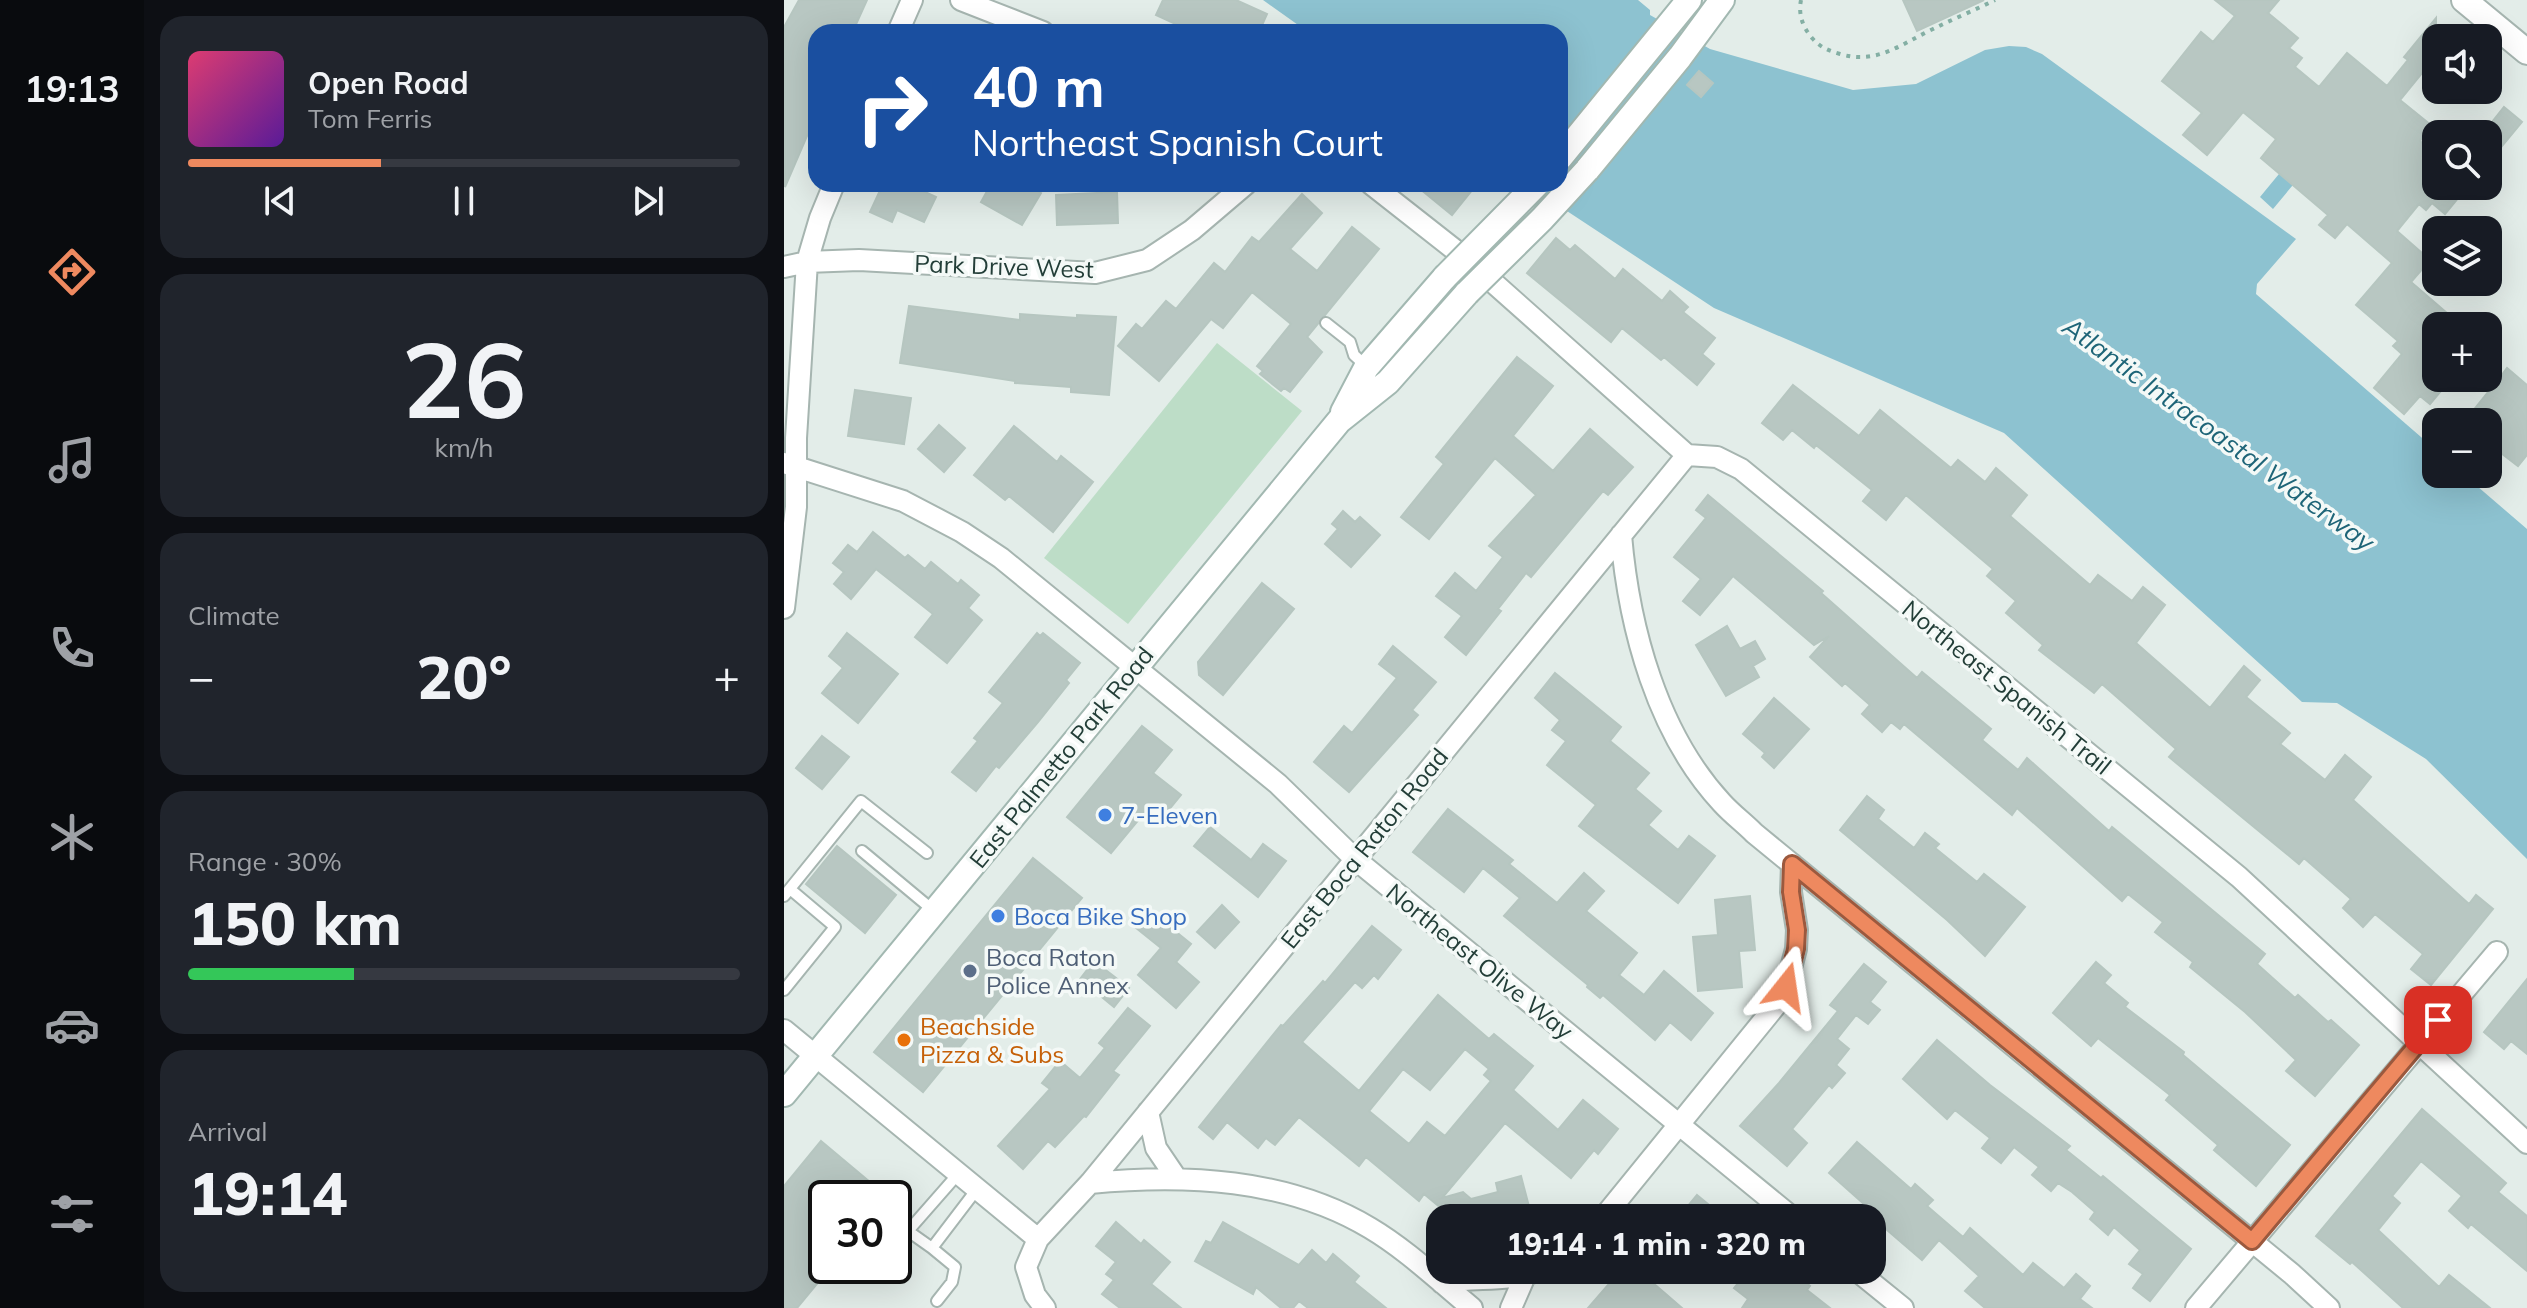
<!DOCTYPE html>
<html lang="en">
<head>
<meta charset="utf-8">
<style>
  :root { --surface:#171b24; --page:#20242c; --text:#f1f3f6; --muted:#9ea1a6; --line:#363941; --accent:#ee895f }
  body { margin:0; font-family:Mulish,sans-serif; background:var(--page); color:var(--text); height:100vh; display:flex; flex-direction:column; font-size:30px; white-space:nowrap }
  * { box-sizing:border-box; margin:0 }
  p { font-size:26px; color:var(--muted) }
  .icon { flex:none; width:44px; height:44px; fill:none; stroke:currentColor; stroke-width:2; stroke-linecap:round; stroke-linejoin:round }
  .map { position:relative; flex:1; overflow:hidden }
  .details { display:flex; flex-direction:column; gap:16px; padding:16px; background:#0d0f14; width:640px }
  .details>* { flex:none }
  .top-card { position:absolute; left:24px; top:24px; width:760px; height:168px; border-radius:24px; box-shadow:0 8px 32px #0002; background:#1a4fa0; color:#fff; overflow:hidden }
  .tools { position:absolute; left:1638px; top:24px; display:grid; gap:16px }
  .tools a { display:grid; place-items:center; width:80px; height:80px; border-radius:16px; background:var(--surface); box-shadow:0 8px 32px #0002; font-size:40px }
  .speed { position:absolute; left:24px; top:1180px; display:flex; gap:16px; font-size:40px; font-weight:700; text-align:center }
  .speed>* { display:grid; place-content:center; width:104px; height:104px; border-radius:50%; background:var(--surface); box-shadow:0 8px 32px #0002; line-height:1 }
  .speed .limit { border:4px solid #111; border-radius:12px; background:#fff; color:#111 }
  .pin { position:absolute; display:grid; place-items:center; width:68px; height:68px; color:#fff; margin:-34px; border-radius:16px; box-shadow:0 4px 12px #0006 }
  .me { position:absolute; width:88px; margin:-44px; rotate:15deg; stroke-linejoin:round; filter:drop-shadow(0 0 6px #0008) }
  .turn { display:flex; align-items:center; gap:28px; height:168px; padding:0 32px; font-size:36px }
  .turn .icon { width:104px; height:104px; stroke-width:2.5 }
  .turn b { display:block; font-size:56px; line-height:68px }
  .big { font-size:60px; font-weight:800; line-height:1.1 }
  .details .tile { flex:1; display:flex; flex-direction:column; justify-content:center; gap:12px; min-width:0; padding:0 28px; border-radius:24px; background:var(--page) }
  .details .dial { align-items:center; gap:0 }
  .dial b { font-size:104px; line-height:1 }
  .song { display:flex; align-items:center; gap:24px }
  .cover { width:96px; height:96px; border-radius:12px; background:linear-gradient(135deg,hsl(340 70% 55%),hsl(270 70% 35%)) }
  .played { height:8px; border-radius:4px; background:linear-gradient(90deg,var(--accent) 35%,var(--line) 35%) }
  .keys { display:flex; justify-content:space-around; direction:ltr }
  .heat { display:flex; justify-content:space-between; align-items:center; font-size:44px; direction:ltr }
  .charge { height:12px; border-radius:6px; background:linear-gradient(90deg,#34c759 30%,var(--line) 0) }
  .trip { position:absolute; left:642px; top:1204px; width:460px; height:80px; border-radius:24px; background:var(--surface); box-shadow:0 8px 32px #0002; font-weight:800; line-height:80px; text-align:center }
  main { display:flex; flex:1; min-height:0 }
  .dock { display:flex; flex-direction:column; width:144px; justify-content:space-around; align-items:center; background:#090b0e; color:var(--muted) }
  .dock .icon { width:56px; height:56px }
  .dock .current { color:var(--accent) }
  .dock b { font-size:36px; color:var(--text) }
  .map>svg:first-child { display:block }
</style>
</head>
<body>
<main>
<nav class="dock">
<b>19:13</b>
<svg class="icon current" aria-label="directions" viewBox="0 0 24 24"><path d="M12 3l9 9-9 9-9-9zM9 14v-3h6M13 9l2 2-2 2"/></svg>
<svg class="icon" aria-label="music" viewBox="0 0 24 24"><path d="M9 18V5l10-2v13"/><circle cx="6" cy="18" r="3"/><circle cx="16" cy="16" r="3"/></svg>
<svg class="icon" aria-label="phone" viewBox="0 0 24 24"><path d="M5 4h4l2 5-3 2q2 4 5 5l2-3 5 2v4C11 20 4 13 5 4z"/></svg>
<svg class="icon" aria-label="climate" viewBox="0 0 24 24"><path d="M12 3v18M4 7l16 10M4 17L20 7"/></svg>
<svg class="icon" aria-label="car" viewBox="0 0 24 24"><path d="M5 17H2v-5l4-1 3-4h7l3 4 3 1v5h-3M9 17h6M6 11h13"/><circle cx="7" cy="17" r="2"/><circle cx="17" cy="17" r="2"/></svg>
<svg class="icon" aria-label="filters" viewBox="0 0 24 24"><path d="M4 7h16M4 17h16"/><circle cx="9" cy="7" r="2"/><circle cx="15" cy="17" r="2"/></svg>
</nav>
<section class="details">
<div class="tile">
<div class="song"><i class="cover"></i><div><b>Open Road</b><p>Tom Ferris</p></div></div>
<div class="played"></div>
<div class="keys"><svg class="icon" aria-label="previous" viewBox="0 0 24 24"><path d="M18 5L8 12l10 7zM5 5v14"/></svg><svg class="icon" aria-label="pause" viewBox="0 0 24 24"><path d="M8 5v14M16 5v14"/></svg><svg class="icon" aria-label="next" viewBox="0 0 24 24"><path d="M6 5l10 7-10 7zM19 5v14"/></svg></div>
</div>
<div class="tile dial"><b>26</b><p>km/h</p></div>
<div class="tile"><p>Climate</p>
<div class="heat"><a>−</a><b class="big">20°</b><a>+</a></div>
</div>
<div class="tile"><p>Range · 30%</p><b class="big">150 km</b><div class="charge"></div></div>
<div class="tile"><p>Arrival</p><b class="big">19:14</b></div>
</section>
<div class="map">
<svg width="1743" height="1308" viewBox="0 0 1743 1308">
  <rect width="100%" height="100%" fill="#e3ede9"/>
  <path fill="#bdddc7" d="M433 343 518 411 344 624 260 558Z"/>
  <path fill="#8dc2d0" d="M479 0H854L866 10V15L926 49 1069 90 1132 84 1201 50 1225 46 1242 47 1258 54 1512 239 1473 284 1472 294 1652 450V474H1679L1743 529V859L1642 759 1553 703 1518 702 1220 433 930 308 742 184H776V32H524Z
    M1504 163 1518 174 1489 209 1476 197Z"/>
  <path fill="#b8c7c2" stroke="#b6c6c0" stroke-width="2" fill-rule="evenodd" d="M15 0H83L69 31 32 32V115L1 187 0 27Z
    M379 0H452L483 14 475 32H409L372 15Z
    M1119 0H1200L1133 31Z
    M1431 0H1495L1484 13 1514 38 1505 48 1518 58 1511 67 1535 87 1563 53 1603 86 1624 60 1620 57 1652 18V56L1616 100 1648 126 1636 141 1645 149 1639 156 1652 166V186H1684L1661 214 1648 203 1642 210 1635 204 1613 231 1646 260 1627 282 1678 326H1652L1651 387 1656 392 1646 404 1636 396 1620 414 1590 388 1618 354 1609 346 1614 341 1572 305 1608 263 1563 224 1551 238 1535 225 1544 215 1477 158 1492 139 1459 112 1423 155 1399 135 1418 113 1378 81 1417 32 1429 42 1451 16Z
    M915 71 929 83 917 97 903 85Z
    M1720 107 1738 122 1704 163V127Z
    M99 184H124L152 197 140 222 113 210 108 222 86 212Z
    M207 184H242L257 193 238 225 197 202Z
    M630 184H693L668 215Z
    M333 192 334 223 273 225 272 195Z
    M518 194 538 213 506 249 533 271 568 227 595 249 523 337 538 352 506 392 500 388 497 391 476 374 479 371 473 366 507 324 468 292 439 328 427 319 375 381 334 346 352 324 358 329 382 301 392 309 430 263 441 272 468 237 475 242Z
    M772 238 786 250 791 245 831 279 839 269 878 301 886 291 904 307 899 312 931 338 918 354 930 364 913 385 880 357 877 360 838 328 827 342 743 273Z
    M125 306 236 320V314L293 318V315L332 317 325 395 287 392V387L231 383V381L116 363Z
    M733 357 769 386 729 436 769 471 806 429 849 467 824 495 819 491 747 577 742 573 714 609 717 611 682 655 661 637 678 616 652 596 671 573 692 591 719 557 705 546 752 495 711 458 645 539 617 517 660 464 652 457Z
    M1704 365 1717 376 1723 368 1743 385V455L1734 466 1704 443V422H1680L1704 392 1687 378H1704Z
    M1009 385 1075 436 1096 410 1167 468 1174 460 1201 482 1212 468 1243 495 1226 516 1306 585 1314 575 1348 601 1359 587 1381 605 1352 643 1426 708 1460 666 1476 680 1462 697 1506 733 1496 744 1541 780 1561 755 1587 777 1569 800 1685 904 1692 895 1709 909 1647 985 1627 969 1639 954 1591 914 1579 927 1559 908 1567 899 1520 858 1515 864 1385 757 1392 749 1318 684 1310 693 1255 650 1259 645 1222 613 1232 601 1203 576 1209 569 1122 495 1102 520 1079 501 1088 490 1032 445 1030 448 1008 430 999 440 978 423Z
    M71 390 127 398 120 444 64 436Z
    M155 425 181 448 160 472 134 449Z
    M230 426 273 462 277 456 309 482 269 532 225 496 221 500 190 475Z
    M924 495 1039 591 1037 593 1133 678 1138 672 1207 729 1198 740 1234 770 1243 758 1325 831 1328 827 1481 954 1473 964 1511 998 1514 995 1544 1022 1547 1020 1575 1045 1531 1096 1502 1071 1512 1060 1461 1012 1406 967 1409 962 1371 932 1379 922 1344 894 1338 901 1233 808 1228 815 1120 724 1116 729 1107 722 1098 732 1078 714 1086 705 1061 683 1058 686 1026 657 1045 636 1030 645 949 576 916 615 899 601 917 579 890 557 922 518 912 510Z
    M559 511 571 522 576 517 596 535 567 567 541 544 554 529 548 524Z
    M89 532 121 558 124 555 141 569 147 562 174 584 177 580 195 595 184 608 198 620 163 663 131 637 149 614 92 569 67 599 50 584 60 572 49 563 64 545 73 552Z
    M478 583 510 609 439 695 415 675 414 662Z
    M943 626 956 649 971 641 981 659 969 666 975 677 942 696 912 645Z
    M63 633 114 674 74 723 38 693 59 668 45 656Z
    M253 633 256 636 259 633 296 663 282 680 285 683 254 722 215 768 212 766 192 791 168 772 194 741 190 738 219 703 205 692Z
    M609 646 652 682 628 710 634 715 565 792 530 762 560 726 568 733 613 678 595 664Z
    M771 673 837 727 826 741 865 773 851 789 877 811 864 825 894 850 905 836 931 856 894 903 795 826 812 805 763 765 782 741 768 730 776 720 751 698Z
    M990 698 1025 729 990 768 978 757 981 753 959 734Z
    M358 726 388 750 369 773 397 795 374 823 361 812 327 853 283 817Z
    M38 736 65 757 38 789 12 768Z
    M1083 796 1100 810 1094 819 1130 848 1141 833 1155 844 1151 848 1193 882 1200 874 1241 907 1201 956 1163 920 1056 830Z
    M664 809 729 860 725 864 773 903 800 873 820 891 802 911 853 953 835 975 860 995 880 971 929 1013 907 1040 886 1022 871 1040 819 995 816 998 803 987 804 985 720 916 736 898 699 868 680 892 629 852Z
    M426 827 467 860 479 844 502 861 474 897 410 846Z
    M53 846 112 895 81 933 22 884Z
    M249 858 298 898 139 1092 90 1052Z
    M966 896 971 950 955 951 958 987 914 991 909 937 934 935 931 900Z
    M438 905 455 922 431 948 413 932Z
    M365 910 407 944 392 962 415 982 392 1008 354 975 377 948 351 927Z
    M588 926 617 950 594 979 590 975 578 988 571 982 518 1042 575 1091 654 995 705 1039 710 1034 749 1066 729 1090 774 1130 799 1100 834 1129 814 1154 810 1150 787 1178 721 1123 658 1198 679 1192 687 1199 714 1192 712 1183 737 1176 748 1218H669L640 1194 635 1201 582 1157 575 1166 515 1117 491 1145 482 1138 474 1148 443 1122 429 1139 415 1127 497 1025 499 1026 539 981 541 983ZM681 1049 705 1069 700 1075 707 1081 661 1136 643 1122 625 1144 585 1111 619 1069 646 1090Z
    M310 961 345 988 330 1007 296 979Z
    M1312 962 1327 975 1320 983 1344 1003 1341 1007 1400 1052 1399 1055 1506 1145 1472 1186 1430 1150 1434 1145 1382 1100 1386 1095 1314 1038 1307 1046 1269 1013Z
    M1080 964 1102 982 1086 1002 1096 1010 1084 1024 1072 1015 1053 1039 1065 1049 1052 1065 1061 1073 1048 1088 1045 1085 1008 1129 1023 1143 1003 1166 956 1126 995 1083 1054 1011 1046 1005Z
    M1743 979V1054L1727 1041 1720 1049 1700 1032Z
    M344 1008 366 1026 329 1071 335 1075 302 1117 300 1116 271 1147 264 1141 239 1169 214 1146 266 1089 258 1083 276 1061 296 1078 321 1048 315 1043Z
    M1153 1040 1206 1085 1286 1146 1282 1150 1317 1178 1319 1176 1407 1249 1366 1301 1349 1288 1359 1274 1345 1264 1356 1250 1330 1227 1324 1235 1306 1219 1311 1212 1288 1192 1274 1183 1267 1191 1248 1175 1255 1167 1230 1147 1217 1163 1198 1148 1206 1138 1171 1110 1163 1119 1119 1079Z
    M1638 1109 1722 1183 1714 1192 1743 1216V1271L1687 1224 1684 1228 1665 1211 1678 1196 1637 1161 1608 1196 1616 1203 1594 1230 1655 1287 1665 1275 1706 1308H1619L1568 1262 1566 1264 1532 1236Z
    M37 1141 105 1198H42V1273L13 1308H0V1186Z
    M1073 1142 1127 1189 1131 1184 1149 1200 1143 1206 1179 1237 1186 1228 1239 1275 1249 1263 1280 1288 1292 1274 1306 1286 1296 1299 1308 1308H1201L1181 1291 1195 1276 1155 1240 1138 1260 1096 1224 1099 1221 1045 1173Z
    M913 1195 941 1218H894Z
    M332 1222 357 1244 360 1240 386 1262 367 1284 397 1308H336L318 1294 330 1280 322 1274 332 1262 312 1246Z
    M439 1222 515 1265 528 1250 542 1263 549 1254 575 1276 570 1282 602 1308H524L515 1301 509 1308H497L472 1287 469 1294 411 1261 422 1241 427 1243Z
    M837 1270H854L898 1308H804Z
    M965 1270H994L1002 1276 1007 1270 1026 1286 1023 1290 1046 1308H958L964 1299 950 1288Z"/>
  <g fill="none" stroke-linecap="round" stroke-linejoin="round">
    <g stroke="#a6b5b0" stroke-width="14">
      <path id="service" d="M542 323 566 342 570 355 583 367
        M78 851 150 911
        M0 896 77 801 143 853
        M0 990 51 927 6 889
        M148 1248 124 1231 174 1174
        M153 1301 168 1282 171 1267 148 1248 193 1189"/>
    </g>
    <g stroke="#a6b5b0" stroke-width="24">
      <path id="minor" d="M177 0 259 32
        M114 32 128 0
        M587 184 685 261 903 455 933 457 957 469 1455 877 1743 1143
        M0 267 23 262 75 260 311 273 363 260 408 230 462 184
        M0 463 119 501 178 532 217 558 494 784 571 859 1009 1218
        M837 535C845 628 873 733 938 803 948 814 960 823 970 833L1508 1274 1545 1308
        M0 608 12 507V438L23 262 36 218 50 184
        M0 1030 254 1239
        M364 1112 372 1148 393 1179
        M306 1183C400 1174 503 1178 586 1228 623 1250 655 1281 688 1308
        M819 1218 993 1004 1002 987 1012 949 1013 930 1007 892 1008 864
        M1072 1270 1119 1308
        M658 1283C692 1275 718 1284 756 1270
        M261 1308 251 1295 242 1267 254 1239 306 1183 903 455
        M727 1308 741 1276
        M1412 1308 1713 952"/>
    </g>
    <g stroke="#a6b5b0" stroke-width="28">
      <path id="tertiary" d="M1680 0 1743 52"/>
    </g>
    <g stroke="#a2b8b1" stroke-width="28">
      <path id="secondary" d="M776 158 905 0
        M803 170 896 57 938 0
        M559 412 582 368 661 277
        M0 1094 555 421 604 382 683 293"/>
    </g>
    <path stroke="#84afa4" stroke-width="4" stroke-dasharray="4 6" stroke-linecap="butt" d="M1017 0C1014 15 1019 28 1029 39 1037 48 1046 51 1056 54 1093 65 1117 44 1149 29 1169 19 1191 10 1211 0"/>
    <use href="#service" stroke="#fff" stroke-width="10"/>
    <use href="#minor" stroke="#fff" stroke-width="20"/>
    <use href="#tertiary" stroke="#fff" stroke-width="24"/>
    <use href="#secondary" stroke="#fff" stroke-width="24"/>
    <g stroke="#a2b8b1" stroke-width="28" stroke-linecap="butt">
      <path id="secondary-bridge" d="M661 277 753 184
        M683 293 758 219 803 170"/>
    </g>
    <use href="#secondary-bridge" stroke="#fff" stroke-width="24"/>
  </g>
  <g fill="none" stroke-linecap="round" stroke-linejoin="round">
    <g stroke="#9b593e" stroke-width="20">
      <path id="route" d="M1002 987 1012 949 1013 930 1007 892 1008 864 1468 1241 1654 1020"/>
    </g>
    <use href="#route" stroke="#ee895f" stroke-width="14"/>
  </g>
  <g fill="#3f7fe0" stroke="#f4f9f7" stroke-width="3">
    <circle cx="321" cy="815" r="8"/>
    <circle cx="214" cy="916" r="8"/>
  </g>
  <circle fill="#5c6f8a" stroke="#f4f9f7" stroke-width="3" cx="186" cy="971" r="8"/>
  <circle fill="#e8710a" stroke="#f4f9f7" stroke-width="3" cx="120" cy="1040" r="8"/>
  <g text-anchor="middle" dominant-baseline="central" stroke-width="7" stroke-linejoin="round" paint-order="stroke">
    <g font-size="24" fill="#233e38" stroke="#f4f9f7">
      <text transform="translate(220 266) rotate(2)">Park Drive West</text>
      <text transform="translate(1223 687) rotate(39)">Northeast Spanish Trail</text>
      <text transform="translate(277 757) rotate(-51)">East Palmetto Park Road</text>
      <text transform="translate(580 848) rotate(-51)">East Boca Raton Road</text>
      <text transform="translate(696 961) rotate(39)">Northeast Olive Way</text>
    </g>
    <g font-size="24" fill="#366cbe" stroke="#f4f9f7" text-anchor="start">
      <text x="337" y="815">7-Eleven</text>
      <text x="230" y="916">Boca Bike Shop</text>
    </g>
    <g font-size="24" fill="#4e5e75" stroke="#f4f9f7" text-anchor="start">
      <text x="202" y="957">Boca Raton<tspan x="202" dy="28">Police Annex</tspan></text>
    </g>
    <g font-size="24" fill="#c56008" stroke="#f4f9f7" text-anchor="start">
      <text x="136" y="1026">Beachside<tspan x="136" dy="28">Pizza &amp; Subs</tspan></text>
    </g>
    <g font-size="26" font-style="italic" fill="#1e6578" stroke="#f4f9f7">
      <text transform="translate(1435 434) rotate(36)">Atlantic Intracoastal Waterway</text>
    </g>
  </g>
</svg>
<div class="tools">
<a><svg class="icon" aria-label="sound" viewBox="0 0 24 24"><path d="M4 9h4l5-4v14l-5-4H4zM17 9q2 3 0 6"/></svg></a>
<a><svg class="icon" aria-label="search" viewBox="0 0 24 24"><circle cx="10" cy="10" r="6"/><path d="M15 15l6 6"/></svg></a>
<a><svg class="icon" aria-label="layers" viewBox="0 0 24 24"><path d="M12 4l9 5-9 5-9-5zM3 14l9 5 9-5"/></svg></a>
<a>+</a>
<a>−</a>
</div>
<div class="speed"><div class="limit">30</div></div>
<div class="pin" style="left:1654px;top:1020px;background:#d93025"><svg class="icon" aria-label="arrive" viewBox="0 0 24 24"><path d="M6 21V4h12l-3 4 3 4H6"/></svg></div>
<svg class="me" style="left:1002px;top:987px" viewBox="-20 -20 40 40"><path d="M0-17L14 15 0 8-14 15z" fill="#ee895f" stroke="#fff" stroke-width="4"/></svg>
<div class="trip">19:14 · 1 min · 320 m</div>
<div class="top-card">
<div class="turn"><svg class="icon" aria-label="right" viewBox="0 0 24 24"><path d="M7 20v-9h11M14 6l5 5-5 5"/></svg><div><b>40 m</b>Northeast Spanish Court</div></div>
</div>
</div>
</main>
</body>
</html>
